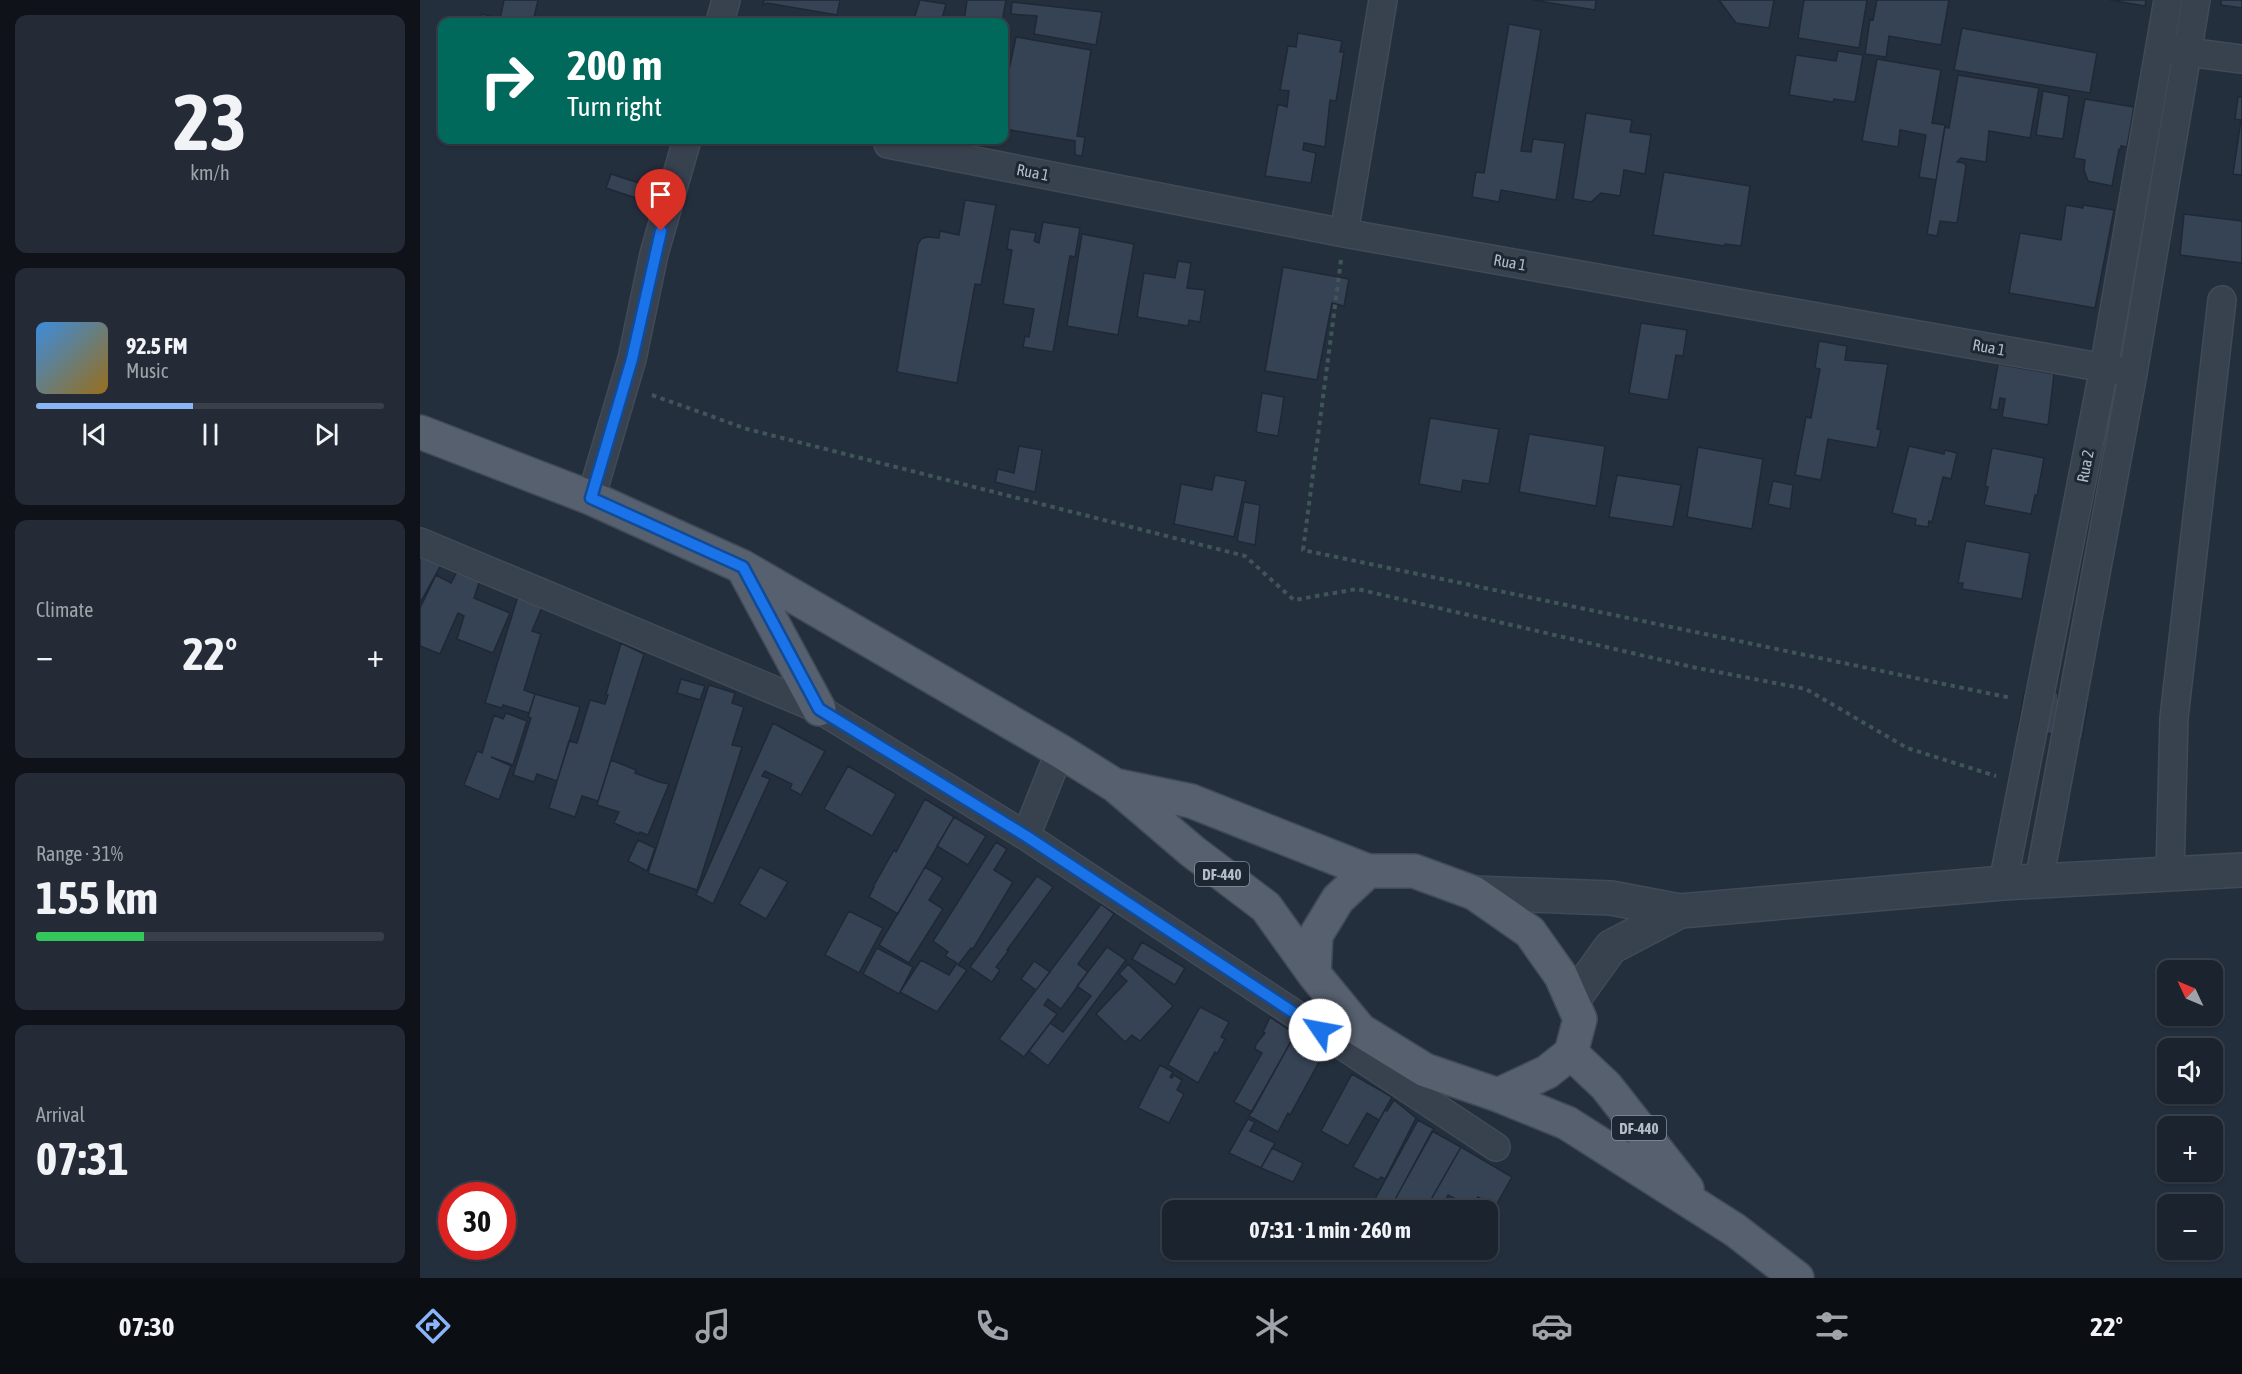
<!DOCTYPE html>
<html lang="en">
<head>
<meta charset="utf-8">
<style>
  :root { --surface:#1b232e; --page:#242b36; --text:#f1f3f6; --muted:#a0a4aa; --line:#39404a; --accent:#8ab4f8 }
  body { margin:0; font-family:"Asap Condensed",sans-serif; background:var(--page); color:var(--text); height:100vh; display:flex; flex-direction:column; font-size:22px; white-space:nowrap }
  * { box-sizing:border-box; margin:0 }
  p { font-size:20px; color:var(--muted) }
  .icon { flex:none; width:33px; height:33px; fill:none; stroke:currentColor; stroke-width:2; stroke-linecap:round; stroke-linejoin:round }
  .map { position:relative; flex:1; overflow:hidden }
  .drawer { display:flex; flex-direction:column; gap:15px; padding:15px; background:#0f1319; width:420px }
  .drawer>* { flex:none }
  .top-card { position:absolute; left:18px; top:18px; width:570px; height:126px; border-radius:12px; box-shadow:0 2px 4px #0004,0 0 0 2px var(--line); background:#00695c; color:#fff; overflow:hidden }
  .needle { width:39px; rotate:314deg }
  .buttons { position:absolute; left:1737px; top:960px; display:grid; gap:12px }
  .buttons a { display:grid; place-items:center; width:66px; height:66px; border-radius:12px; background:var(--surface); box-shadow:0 2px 4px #0004,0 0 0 2px var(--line); font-size:30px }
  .speed { position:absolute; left:18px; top:1182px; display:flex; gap:12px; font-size:30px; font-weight:700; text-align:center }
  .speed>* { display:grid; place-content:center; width:78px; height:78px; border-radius:50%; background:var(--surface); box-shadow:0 2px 4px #0004,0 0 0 2px var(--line); line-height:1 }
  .speed .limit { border:9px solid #d22; background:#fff; color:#111 }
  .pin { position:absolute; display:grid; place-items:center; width:51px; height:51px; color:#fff; margin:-62px -26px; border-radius:50% 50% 50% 0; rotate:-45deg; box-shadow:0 0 6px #0007 }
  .pin .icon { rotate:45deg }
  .me { position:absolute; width:66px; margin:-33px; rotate:303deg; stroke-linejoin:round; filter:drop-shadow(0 0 4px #0008) }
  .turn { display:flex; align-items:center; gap:21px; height:126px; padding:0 30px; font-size:27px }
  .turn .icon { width:78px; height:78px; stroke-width:2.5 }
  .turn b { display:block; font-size:42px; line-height:51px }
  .big { font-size:45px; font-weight:700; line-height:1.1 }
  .drawer .card { flex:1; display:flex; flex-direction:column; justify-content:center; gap:9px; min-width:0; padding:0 21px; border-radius:12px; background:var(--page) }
  .drawer .dial { align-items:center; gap:0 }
  .dial b { font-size:78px; line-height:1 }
  .song { display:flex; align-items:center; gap:18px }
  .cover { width:72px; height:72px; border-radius:9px; background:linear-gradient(135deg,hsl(210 70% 55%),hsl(40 70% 35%)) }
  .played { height:6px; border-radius:3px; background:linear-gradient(90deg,var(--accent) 45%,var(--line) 45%) }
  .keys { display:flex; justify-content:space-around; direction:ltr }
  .heat { display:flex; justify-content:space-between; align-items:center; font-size:33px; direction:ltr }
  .charge { height:9px; border-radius:4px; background:linear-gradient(90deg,#34c759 31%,var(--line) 0) }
  .trip { position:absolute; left:742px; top:1200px; width:336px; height:60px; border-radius:12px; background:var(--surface); box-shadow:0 2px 4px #0004,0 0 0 2px var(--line); font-weight:700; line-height:60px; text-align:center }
  .tab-bar { display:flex; height:96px; justify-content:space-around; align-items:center; background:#0b0e12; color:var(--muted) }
  .tab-bar .icon { width:42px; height:42px }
  .tab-bar .active { color:var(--accent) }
  .tab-bar b { font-size:27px; color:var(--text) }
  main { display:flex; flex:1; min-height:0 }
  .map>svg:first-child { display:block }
</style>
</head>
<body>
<main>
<section class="drawer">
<div class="card dial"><b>23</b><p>km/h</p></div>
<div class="card">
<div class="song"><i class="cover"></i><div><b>92.5 FM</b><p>Music</p></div></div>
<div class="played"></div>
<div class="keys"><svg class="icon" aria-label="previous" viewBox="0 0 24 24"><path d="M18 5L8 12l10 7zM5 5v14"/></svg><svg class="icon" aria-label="pause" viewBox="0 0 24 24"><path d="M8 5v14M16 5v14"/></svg><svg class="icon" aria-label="next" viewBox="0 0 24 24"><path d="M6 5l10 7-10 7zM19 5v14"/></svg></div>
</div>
<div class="card"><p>Climate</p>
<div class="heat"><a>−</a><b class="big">22°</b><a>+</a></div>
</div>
<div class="card"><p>Range · 31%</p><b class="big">155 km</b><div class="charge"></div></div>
<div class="card"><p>Arrival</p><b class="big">07:31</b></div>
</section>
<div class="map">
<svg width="1822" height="1278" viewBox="0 0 1822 1278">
  <rect width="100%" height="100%" fill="#242f3e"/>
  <path fill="#364354" stroke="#1f2835" stroke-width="1.5" d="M84 0H118L113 22H60L62 14 80 19Z
    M344 0H420L417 15 347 3 343 5Z
    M500 0 526 4 521 22H493Z
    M547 0H586L582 22H544Z
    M1112 0H1176L1175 10Z
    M1299 0H1354L1349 28 1316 23Z
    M1384 0H1447L1439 48 1378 38Z
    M1457 0H1529L1521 45 1469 36 1466 57 1445 54 1450 19 1453 20Z
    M1690 0H1726L1725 6Z
    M1801 0H1822V8L1801 5Z
    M592 2 682 12 676 45 614 34 617 16 591 14Z
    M1089 24 1121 30 1101 151 1111 152 1113 139 1145 143 1136 200 1081 190 1079 202 1052 197 1056 172 1064 173Z
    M1542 28 1677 53 1670 93 1534 70Z
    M878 33 922 41 920 52H924L916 101 910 100 905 147 884 143 883 150 896 153 891 183 845 176 858 104 867 107 869 91 860 90 868 46 876 47Z
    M596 37 671 50 657 136 665 137 662 156 655 155V141L584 129V93Z
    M1418 51 1443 55 1435 102 1414 99 1413 102 1369 95 1376 55 1416 61Z
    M1457 59 1521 70 1512 123 1525 125 1516 180 1499 177 1506 135 1480 130 1478 147 1442 141Z
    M1538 75 1619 88 1610 138 1569 131 1566 162 1541 158 1537 162 1544 163 1546 166 1537 223 1520 221 1517 236 1507 234 1525 127 1529 128Z
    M1623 91 1649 96 1643 139 1616 135Z
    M1818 97H1822V175L1813 174 1821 120 1815 119Z
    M1665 99 1714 107 1707 147 1701 146V149H1699L1692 186 1668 181 1664 170 1665 160 1654 158Z
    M1166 113 1212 120 1210 132 1231 135 1225 174 1204 170 1200 196 1181 193 1171 202 1153 199Z
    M1244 172 1330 186 1321 246 1305 244 1304 246 1233 235Z
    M191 174 231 187 228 202 186 188Z
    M545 200 576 205 561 285 555 284 537 383 477 372 498 244 501 239 507 237 519 238 520 231 539 235Z
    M1646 205 1663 208V205L1694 210 1675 308 1589 293 1600 233 1641 240Z
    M1764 214 1822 221V263L1760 255Z
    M623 222 660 228 655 257 650 256 633 352 603 347 605 336 609 337 614 309 583 304 592 250 587 249 590 229 616 233 614 241 619 243Z
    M662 234 714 244 698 335 647 326Z
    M758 261 771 263 767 288 785 290 780 322 769 320 768 326 717 317 724 273 755 278Z
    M863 267 929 279 924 306 912 303 897 380 845 371Z
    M1221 323 1267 330 1263 356 1256 355 1248 400 1209 393Z
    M1399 341 1427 346 1425 360 1468 364 1457 429 1461 430 1457 448 1408 439 1401 480 1375 475 1386 417 1391 418 1400 369 1395 368Z
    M1578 364 1634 374 1628 425 1582 417 1585 399 1580 398 1578 410 1570 409Z
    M842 393 864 397 858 436 836 432Z
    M1010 418 1079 429 1069 484 1043 480 1041 492 999 484Z
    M1109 434 1185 446 1176 506 1099 492Z
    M599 446 622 450 615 492 575 482 578 469 594 473Z
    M1489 446 1524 454 1525 450 1537 453 1531 479 1523 477 1512 522 1509 521 1508 527 1495 525 1496 519 1472 513Z
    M1278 447 1343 459 1332 529 1267 517Z
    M1572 448 1624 458 1617 496 1615 495 1611 514 1564 505 1568 487 1565 486Z
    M795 475 826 481 814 537 754 524 761 484 792 490Z
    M1197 475 1261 485 1253 527 1189 517Z
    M1353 481 1373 485 1370 509 1348 504Z
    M824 502 840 505 835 545 817 541Z
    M1546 541 1610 553 1602 599 1542 589 1543 583H1538Z
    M0 554 22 563 0 603Z
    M38 570 60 580 54 598 90 613 73 653 37 639 44 616 38 613 20 654 0 646V608L16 575 31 583Z
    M98 596 122 607 112 631 121 634 104 690 115 694 109 713 83 705 82 708 65 703Z
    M201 643 224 654 178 801 162 796 155 817 129 808 149 741 157 743 170 700 185 704 188 695 186 694Z
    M261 679 285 686 280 700 257 693Z
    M289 685 315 693 312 703 324 707 312 745 322 747 277 890 228 873Z
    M1626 690 1638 693V699L1668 704 1662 739 1598 728 1604 693 1625 696Z
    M115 694 160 707 137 781 117 774 114 782 93 775 111 718 108 717Z
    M86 713 107 721 93 765 71 757 91 766 79 800 44 785 57 751 62 753 74 715 83 719Z
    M353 723 405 751 381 795 370 789 372 784 345 771 342 776 350 779 293 904 276 895Z
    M191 760 216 770 215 773 239 782 249 784 228 835 220 832 219 834 194 823 199 812 177 805Z
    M428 766 476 794 452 836 404 809Z
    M505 799 534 817 478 914 449 897 454 887H453L474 850 476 852Z
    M534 817 566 836 548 865 517 846Z
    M218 840 235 848 227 871 208 861Z
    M576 842 587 849 574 870 593 882 553 949 551 948 538 965 547 970 517 1012 480 992 501 960 529 975 537 963 525 956 528 952 513 941Z
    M340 867 368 882 346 919 319 904Z
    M505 867 523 878 509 900 523 909 489 963 459 945Z
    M617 876 633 887 587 950H589L576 967 580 970 572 982 550 967Z
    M681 904 694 914 658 964 668 972 641 1009 628 999 624 1005 637 1014 604 1057 579 1039Z
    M429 911 463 928 439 973 405 955Z
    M722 942 765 968 755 985 712 959Z
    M687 947 706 960 628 1066 609 1051 630 1023 643 1032 671 996 657 986Z
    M457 948 493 967 479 994 443 974Z
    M614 961 630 972 616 990 601 979Z
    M708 964 753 1006 720 1041 712 1035 705 1042 676 1014 707 981 699 974Z
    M780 1007 809 1022 801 1037 805 1039 797 1054 795 1052 778 1083 748 1065Z
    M850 1017 875 1034 832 1112 814 1102 842 1053 835 1049 836 1044 845 1033 843 1032Z
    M877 1031 905 1051 870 1115 868 1113 858 1132 829 1116Z
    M740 1065 753 1072 750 1077 752 1078 754 1075 762 1080 757 1090 764 1094 749 1123 718 1108Z
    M932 1074 972 1097 959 1120 947 1113 928 1146 901 1131Z
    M974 1100 996 1118 965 1179 961 1177 958 1180 933 1167 965 1110 967 1111Z
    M828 1119 835 1122 830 1131 855 1143 841 1168 809 1153Z
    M998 1120 1014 1129 969 1210H949Z
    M1012 1131 1041 1147 1005 1210H972L970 1209Z
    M1041 1147 1092 1177 1075 1207 1058 1197 1051 1207 1028 1195 1020 1210H1005Z
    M852 1148 883 1163 873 1182 841 1168Z"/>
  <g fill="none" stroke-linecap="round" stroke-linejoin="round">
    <g stroke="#414a57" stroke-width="30">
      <path id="minor" d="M300 22 306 0
        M1752 50 1822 59
        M468 144 924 233 1713 373
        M924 233 963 0
        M171 498 212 359 234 254 267 140
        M0 542 399 709 606 836 1076 1147
        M606 836 640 751
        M1750 874 1754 718 1802 300
        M1619 881 1713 373 1776 0
        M1583 883 1684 368 1748 0"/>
    </g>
    <g stroke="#414a57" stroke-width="36">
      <path id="tertiary" d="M1054 893 1191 898 1260 911 1583 883 1822 870
        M1152 1001 1191 947 1260 911"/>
    </g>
    <g stroke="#414a57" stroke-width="36">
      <path id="primary" d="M0 432 171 498 323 567 640 751 696 786 772 851 846 907 894 974
        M323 568 399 709
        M698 786 771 801 948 871
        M948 871H994L1054 893 1110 932 1141 976 1160 1019 1151 1053 1127 1072 1078 1095 1005 1070 940 1030 894 974 896 935 918 899Z
        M1151 1053 1186 1086 1267 1189
        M1078 1095 1147 1123 1315 1230 1377 1278"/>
    </g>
    <path stroke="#3f5557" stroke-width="4" stroke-dasharray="4.5 4.5" stroke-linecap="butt" d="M921 260 883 550 1591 698
      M232 395 327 429 825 556 874 600 937 589 1272 667 1386 689 1487 748 1576 776"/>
    <use href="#minor" stroke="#38414e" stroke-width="27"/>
    <use href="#tertiary" stroke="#38414e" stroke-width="33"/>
    <use href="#primary" stroke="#56606e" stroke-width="33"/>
  </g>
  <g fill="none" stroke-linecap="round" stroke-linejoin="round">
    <g stroke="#114b97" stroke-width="15">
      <path id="route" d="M241 231 212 359 171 498 323 567 399 709 606 836 900 1030"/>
    </g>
    <use href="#route" stroke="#1a73e8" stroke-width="10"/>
  </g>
  <g text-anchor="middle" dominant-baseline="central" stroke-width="6" stroke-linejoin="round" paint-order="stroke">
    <g fill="#1d2633" stroke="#878f9c" stroke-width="1.5">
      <rect x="775" y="862" width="54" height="24" rx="4.5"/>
      <rect x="1192" y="1116" width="54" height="24" rx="4.5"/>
    </g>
    <g font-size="15" font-weight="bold" fill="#b4bcc9">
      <text x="802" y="874">DF-440</text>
      <text x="1219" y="1128">DF-440</text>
    </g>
    <g font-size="16" fill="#b4bcc9" stroke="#1d2633">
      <text transform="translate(613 172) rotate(11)">Rua 1</text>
      <text transform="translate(1090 262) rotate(10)">Rua 1</text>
      <text transform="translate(1569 347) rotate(10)">Rua 1</text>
      <text transform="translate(1665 466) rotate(-79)">Rua 2</text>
    </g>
  </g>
</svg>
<div class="buttons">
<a><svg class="needle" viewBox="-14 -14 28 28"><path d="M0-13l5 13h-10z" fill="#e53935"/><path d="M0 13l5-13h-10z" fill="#a0a4aa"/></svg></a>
<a><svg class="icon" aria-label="sound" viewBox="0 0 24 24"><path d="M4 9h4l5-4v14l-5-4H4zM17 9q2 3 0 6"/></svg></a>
<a>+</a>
<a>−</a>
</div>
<div class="speed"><div class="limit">30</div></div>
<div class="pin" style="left:241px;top:231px;background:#d93025"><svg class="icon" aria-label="arrive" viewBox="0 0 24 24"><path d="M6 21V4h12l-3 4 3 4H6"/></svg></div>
<svg class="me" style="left:900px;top:1030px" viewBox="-20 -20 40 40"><circle r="19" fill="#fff"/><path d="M0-13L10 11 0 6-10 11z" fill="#1a73e8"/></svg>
<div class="trip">07:31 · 1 min · 260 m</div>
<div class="top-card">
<div class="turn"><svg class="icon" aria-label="right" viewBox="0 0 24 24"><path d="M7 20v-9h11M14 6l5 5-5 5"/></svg><div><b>200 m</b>Turn right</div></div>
</div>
</div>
</main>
<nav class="tab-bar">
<b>07:30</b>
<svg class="icon active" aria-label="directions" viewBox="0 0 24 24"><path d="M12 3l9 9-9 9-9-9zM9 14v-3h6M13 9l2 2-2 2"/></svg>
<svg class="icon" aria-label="music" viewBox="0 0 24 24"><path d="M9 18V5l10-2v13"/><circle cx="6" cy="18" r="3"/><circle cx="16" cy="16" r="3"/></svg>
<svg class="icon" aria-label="phone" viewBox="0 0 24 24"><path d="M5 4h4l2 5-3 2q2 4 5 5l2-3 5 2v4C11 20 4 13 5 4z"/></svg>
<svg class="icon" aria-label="climate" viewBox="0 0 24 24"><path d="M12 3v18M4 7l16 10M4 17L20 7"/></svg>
<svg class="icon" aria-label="car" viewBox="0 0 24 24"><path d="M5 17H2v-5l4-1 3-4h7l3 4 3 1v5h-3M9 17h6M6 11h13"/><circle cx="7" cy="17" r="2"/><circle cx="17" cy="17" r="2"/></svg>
<svg class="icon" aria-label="filters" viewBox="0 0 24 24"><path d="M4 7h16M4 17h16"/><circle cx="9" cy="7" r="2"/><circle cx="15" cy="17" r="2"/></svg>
<b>22°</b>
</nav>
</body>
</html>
